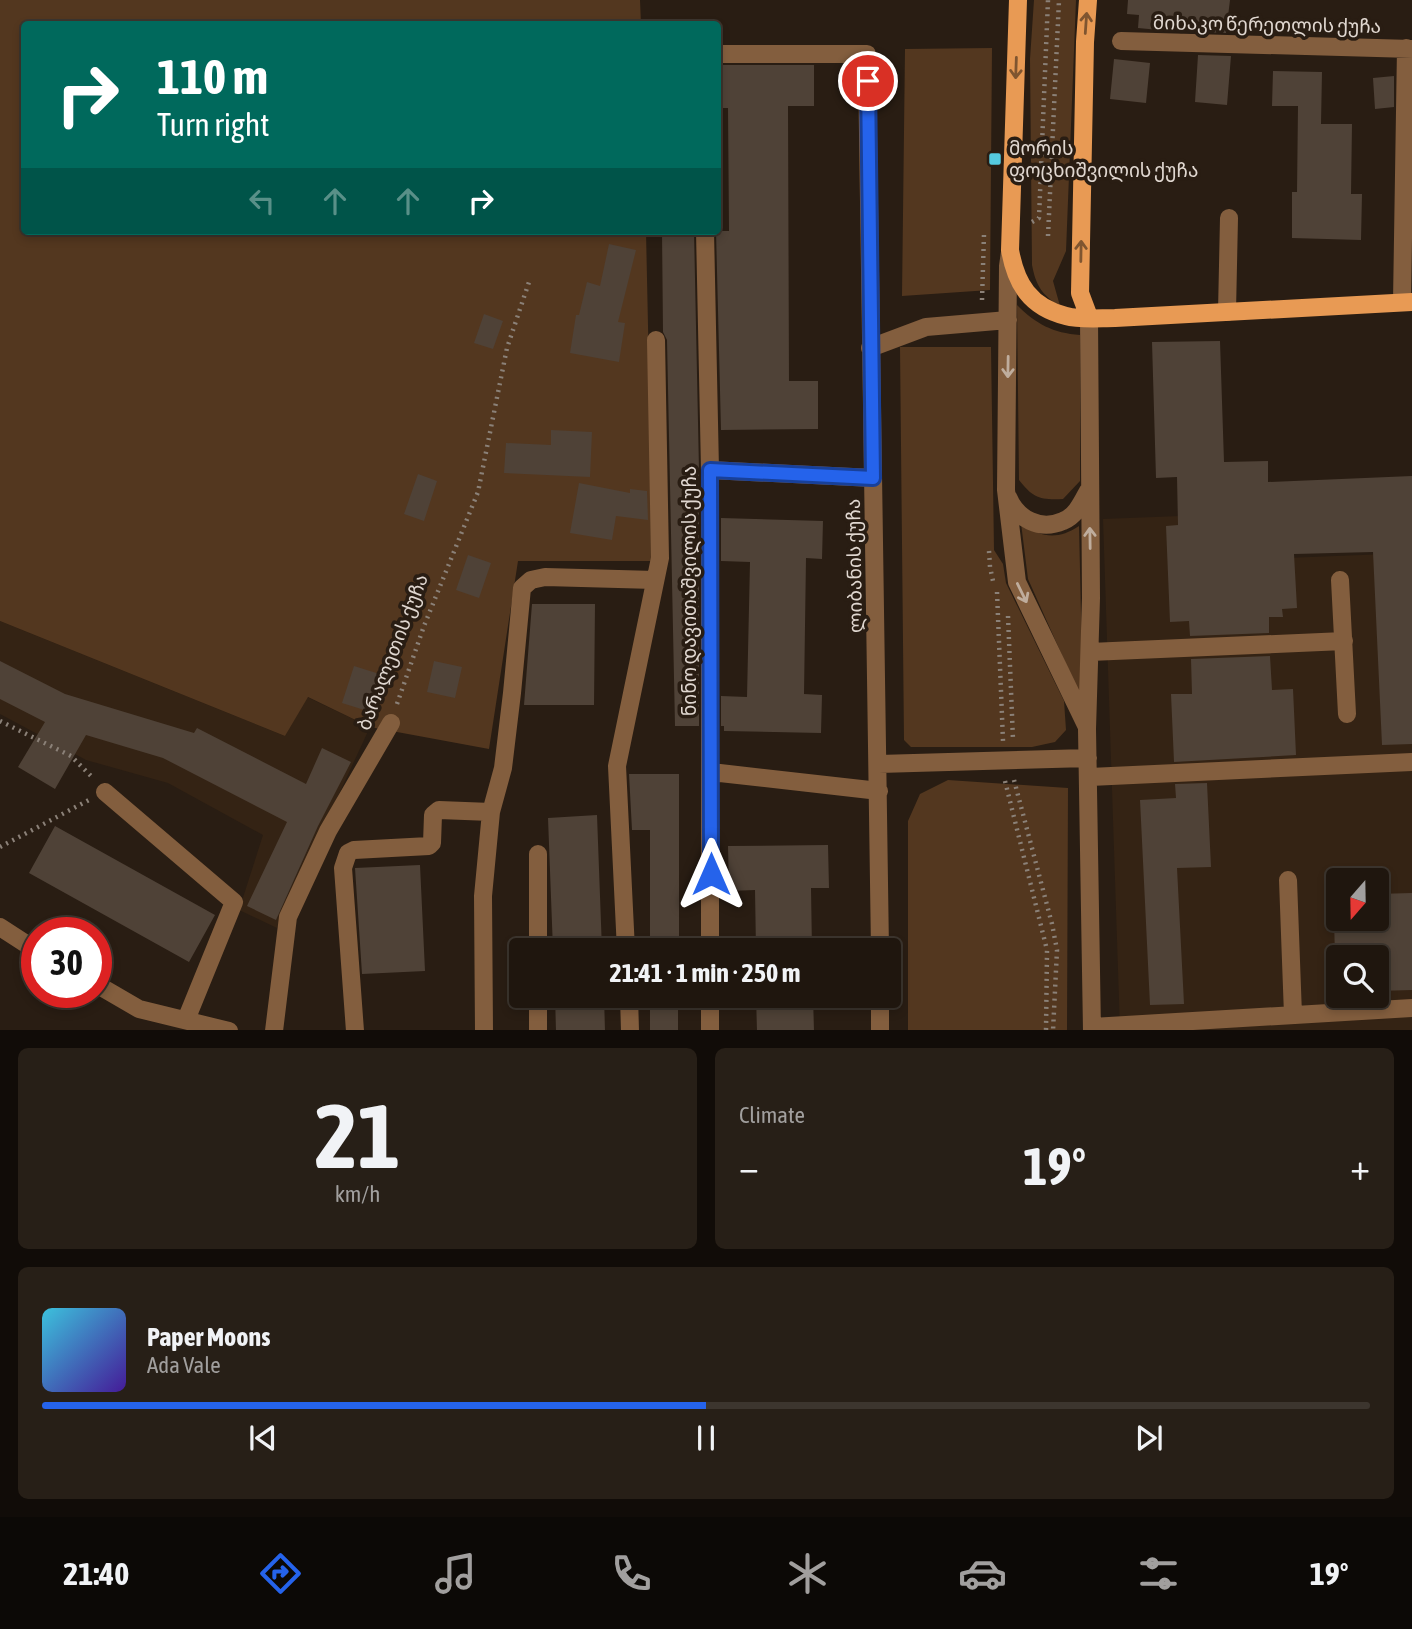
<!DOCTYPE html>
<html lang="en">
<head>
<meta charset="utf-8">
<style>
  :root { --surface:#1f160e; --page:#271f17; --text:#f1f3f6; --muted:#a19f9e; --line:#3c352e; --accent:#2563eb }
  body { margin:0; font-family:"Asap Condensed","Noto Sans Georgian",sans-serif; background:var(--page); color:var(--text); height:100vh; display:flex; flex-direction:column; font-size:26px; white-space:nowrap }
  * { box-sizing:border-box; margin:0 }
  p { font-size:23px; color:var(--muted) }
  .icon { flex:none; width:38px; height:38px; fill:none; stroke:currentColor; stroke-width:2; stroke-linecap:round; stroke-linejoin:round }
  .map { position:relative; height:1030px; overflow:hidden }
  .sheet { display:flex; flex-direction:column; gap:18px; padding:18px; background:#110c08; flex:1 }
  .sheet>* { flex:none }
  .banner { position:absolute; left:21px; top:21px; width:700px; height:214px; border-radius:7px; box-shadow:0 4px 10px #0003,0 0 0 2px var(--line); background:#00695c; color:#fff; overflow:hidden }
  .needle { width:46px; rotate:200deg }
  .tools { position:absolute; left:1326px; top:868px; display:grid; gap:14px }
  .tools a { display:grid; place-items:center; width:63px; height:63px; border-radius:7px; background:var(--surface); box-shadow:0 4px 10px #0003,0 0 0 2px var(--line); font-size:35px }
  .speed { position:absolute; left:21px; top:917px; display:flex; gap:14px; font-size:35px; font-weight:700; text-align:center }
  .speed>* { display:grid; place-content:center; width:91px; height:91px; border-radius:50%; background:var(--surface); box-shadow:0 4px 10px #0003,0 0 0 2px var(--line); line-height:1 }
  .speed .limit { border:10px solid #d22; background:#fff; color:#111 }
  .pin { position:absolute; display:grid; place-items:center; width:60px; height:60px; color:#fff; margin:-30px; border:4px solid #fff; border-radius:50%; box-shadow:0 2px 7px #0007 }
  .me { position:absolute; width:77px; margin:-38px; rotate:0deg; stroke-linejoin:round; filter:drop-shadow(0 0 5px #0008) }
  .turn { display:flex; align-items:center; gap:24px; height:147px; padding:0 21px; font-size:32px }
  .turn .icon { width:91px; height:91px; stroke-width:2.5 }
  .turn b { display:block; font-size:49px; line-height:60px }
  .lanes { display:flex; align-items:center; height:66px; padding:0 21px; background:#0003; justify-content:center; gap:35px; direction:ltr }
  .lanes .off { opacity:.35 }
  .big { font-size:52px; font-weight:700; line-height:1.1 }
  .sheet .tile { flex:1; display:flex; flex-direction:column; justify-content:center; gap:10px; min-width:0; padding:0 24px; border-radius:10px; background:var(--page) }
  .sheet .dial { align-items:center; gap:0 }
  .dial b { font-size:91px; line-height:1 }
  .song { display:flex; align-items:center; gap:21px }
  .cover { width:84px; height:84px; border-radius:10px; background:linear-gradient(135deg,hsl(190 70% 55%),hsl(260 70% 35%)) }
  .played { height:7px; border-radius:4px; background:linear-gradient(90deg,var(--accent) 50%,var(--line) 50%) }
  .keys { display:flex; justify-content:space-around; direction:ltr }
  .heat { display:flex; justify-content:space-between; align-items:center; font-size:38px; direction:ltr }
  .sheet .tiles { flex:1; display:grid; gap:18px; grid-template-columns:1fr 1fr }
  .tile:last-child { grid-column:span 2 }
  .trip { position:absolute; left:509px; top:938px; width:392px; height:70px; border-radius:7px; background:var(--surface); box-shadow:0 4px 10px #0003,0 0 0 2px var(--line); font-weight:700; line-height:70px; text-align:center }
  .tabs { display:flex; height:112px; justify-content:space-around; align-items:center; background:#0c0906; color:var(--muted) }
  .tabs .icon { width:49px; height:49px }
  .tabs .active { color:var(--accent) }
  .tabs b { font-size:32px; color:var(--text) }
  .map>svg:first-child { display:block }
</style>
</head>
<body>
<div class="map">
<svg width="1412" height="1031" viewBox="0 0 1412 1031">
  <rect width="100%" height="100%" fill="#291d13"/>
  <path fill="#342314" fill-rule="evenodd" d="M1283 512 1286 558 1412 553V1030H1120L1103 519ZM1339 880H1377V919H1339ZM1339 957H1377V996H1339Z
    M0 621 285 736 307 697 370 727 277 928 239 910 263 835 168 783 86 760 0 714Z"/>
  <path fill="#53371f" d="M0 0H640L641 24H24V231H646L653 561H518L489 749 370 727 308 697 285 736 0 621Z
    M1034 0H1076L1066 251 1053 281 1060 306C1042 295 1036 286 1032 265L1030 59Z
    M992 48 990 290 902 296 905 49Z
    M1017 305C1036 324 1053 333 1080 335V481L1063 499C1040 500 1033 498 1019 480Z
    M900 347H991L994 550 1003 564 1006 583 1064 701 1066 730 1055 742 1032 747H911L904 740Z
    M1021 523C1041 538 1058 540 1079 526L1083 702 1028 579Z
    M948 780 1068 788 1067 1030H908V821L920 794Z"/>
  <path fill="#4f4237" d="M1128 0H1230L1226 33 1200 32 1201 22 1160 17 1159 30 1138 28 1139 15 1127 14Z
    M1198 55 1231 56 1227 105 1195 102Z
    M1114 59 1150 63 1146 103 1110 99Z
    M718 65H814V106H788L789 381H818V429L721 430 716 231H729L728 108H718Z
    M1273 71 1322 72 1321 124H1352L1351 194H1362L1361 240 1292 238V192H1297L1298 106H1272Z
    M1394 76V107L1375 109 1373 78Z
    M662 231H694L699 470V726H675L667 340 663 332Z
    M609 244 636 250 618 322 625 323 619 362 570 353 576 315H579L587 282 600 286Z
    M484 314 503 321 493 349 474 343Z
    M1220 341 1224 462 1268 461V482L1412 476V744L1382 745 1373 552 1294 554 1297 608 1282 609 1283 617H1269V633L1190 636 1189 621 1170 622 1166 526 1178 525 1177 477 1156 478 1152 342Z
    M551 430 592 432 590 477 504 473 506 443 551 445Z
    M418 474 437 481 424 521 404 514Z
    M579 483 630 493V489L647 491 648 520 616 516 612 540 570 533Z
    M721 518 823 521 822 559 806 558 804 694 822 695 821 733 724 731V726H721V696L747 697 750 562 721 561Z
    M468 555 491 563 479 598 456 590Z
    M532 604H595L594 705H524Z
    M1270 656 1272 690 1293 689 1296 755 1174 762 1171 694H1192L1191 659Z
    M0 661 65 694 194 733 197 728 306 784 322 748 351 762 318 826 276 920 247 906 287 822 163 758 86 735 55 789 18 767 45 722 0 699Z
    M434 661 462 667 455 698 427 692Z
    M354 666 386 676 374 713 342 703Z
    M629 774H679V950H650V830H632Z
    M1207 783 1211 867 1177 868 1184 1004 1150 1005 1140 800 1176 798 1175 784Z
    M597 815 602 950H553L548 818Z
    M55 826 215 915 189 962 29 873Z
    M828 845 829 888H811L812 950H756L755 890 729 891 728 846Z
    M420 865 425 971 362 974 355 868Z
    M1412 893V990L1377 991V957H1335L1334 919H1377V894Z
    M555 996H604L605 1031H556Z
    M650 996H678V1031H650Z
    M756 996H813L814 1031H757Z"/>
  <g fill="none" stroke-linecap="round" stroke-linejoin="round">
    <path stroke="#8b8178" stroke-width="4.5" stroke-dasharray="2 5" stroke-linecap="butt" d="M1032 222 1039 218 1048 0
      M1048 236 1059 0
      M982 300 984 234
      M989 551 990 567 993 581
      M997 592 1003 741
      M1008 616 1013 740
      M397 704 424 626 478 492 507 348 530 279
      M0 721 71 756 93 778
      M1014 780 1052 924 1057 950 1053 1031
      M1005 781 1047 950 1046 1031
      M0 847 89 800"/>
    <path stroke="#835e3e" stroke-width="18" d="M1121 41 1412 49
      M718 54H867C870 353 878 652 880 950
      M705 231 710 470V950
      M1010 252 1008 266 1006 490 1017 582 1086 725
      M1402 302 1406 48
      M1227 312 1229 218
      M1089 317 1091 598 1087 729 1092 1031
      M870 348 926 327 1008 320
      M710 470 873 478
      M1008 497C1017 519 1040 531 1063 521 1076 516 1082 502 1088 491
      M1340 580 1347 714
      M1090 652 1344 641
      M879 764 1088 758
      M711 772 879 791
      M1090 777 1412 762
      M105 792 234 902 186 1020
      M1288 880 1293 1015
      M0 927 37 951
      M538 950V854
      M626 950 617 766 660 558 656 340
      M96 984 139 1009 229 1031
      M629 996 630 1031
      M880 996V1031
      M1092 1027 1412 1008
      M274 1031 288 917 328 831 391 723
      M355 1031 343 868 348 853 354 850 429 846 432 843 433 815 439 810 491 812
      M484 1031 483 896 491 812 503 768 512 693 522 588 531 580 545 577 655 580
      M538 1031V996
      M710 1031V996"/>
    <path stroke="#e89a54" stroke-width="18" d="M1018 0 1010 250C1016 284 1030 307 1066 316 1080 320 1099 318 1115 318L1412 302
      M1088 0 1085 42 1080 293 1089 317"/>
  </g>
  <defs><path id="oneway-shaft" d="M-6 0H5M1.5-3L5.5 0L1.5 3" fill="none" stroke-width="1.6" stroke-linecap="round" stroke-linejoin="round" transform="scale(1.75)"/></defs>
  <g stroke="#7f5530">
    <use href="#oneway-shaft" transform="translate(1086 23) rotate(-86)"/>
    <use href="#oneway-shaft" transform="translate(1016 68) rotate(92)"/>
    <use href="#oneway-shaft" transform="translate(1081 251) rotate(-89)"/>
  </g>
  <g stroke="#bfad9d">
    <use href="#oneway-shaft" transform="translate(1008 367) rotate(91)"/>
    <use href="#oneway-shaft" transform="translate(1090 538) rotate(-91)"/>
    <use href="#oneway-shaft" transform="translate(1022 593) rotate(64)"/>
  </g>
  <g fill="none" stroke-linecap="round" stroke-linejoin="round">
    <g stroke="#184099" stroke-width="18">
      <path id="route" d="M711 874 710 470 873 478 868 81"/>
    </g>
    <use href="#route" stroke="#2563eb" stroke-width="12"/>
  </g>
  <rect fill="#55cadf" stroke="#291d13" stroke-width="2.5" x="988" y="152" width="14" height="14" rx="3.5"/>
  <g text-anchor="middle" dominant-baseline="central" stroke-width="7" stroke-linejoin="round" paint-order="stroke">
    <g font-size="19" fill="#e0d7d0" stroke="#291d13">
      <text transform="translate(1267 24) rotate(1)">მიხაკო წერეთლის ქუჩა</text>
      <text transform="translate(854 566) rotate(-91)">ლიბანის ქუჩა</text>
      <text transform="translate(689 591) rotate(-90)">ნინო დავითაშვილის ქუჩა</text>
      <text transform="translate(392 652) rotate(-69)">ბარალეთის ქუჩა</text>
    </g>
    <g font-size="19" fill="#e0d7d0" stroke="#291d13" text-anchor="start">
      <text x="1009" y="148">მორის<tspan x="1009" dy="22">ფოცხიშვილის ქუჩა</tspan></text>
    </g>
  </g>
</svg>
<div class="tools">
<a><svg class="needle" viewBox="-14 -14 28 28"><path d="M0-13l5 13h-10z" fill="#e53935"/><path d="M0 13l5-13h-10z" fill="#a19f9e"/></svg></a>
<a><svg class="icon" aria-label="search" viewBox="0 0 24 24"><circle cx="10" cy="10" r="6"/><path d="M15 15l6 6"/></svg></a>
</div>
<div class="speed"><div class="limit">30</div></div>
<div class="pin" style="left:868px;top:81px;background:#d93025"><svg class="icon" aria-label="arrive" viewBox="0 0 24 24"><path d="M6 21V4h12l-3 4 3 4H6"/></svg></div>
<svg class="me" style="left:711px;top:874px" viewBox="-20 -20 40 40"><path d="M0-17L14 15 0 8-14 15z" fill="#2563eb" stroke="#fff" stroke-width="4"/></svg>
<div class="trip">21:41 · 1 min · 250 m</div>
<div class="banner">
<div class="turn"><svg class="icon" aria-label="right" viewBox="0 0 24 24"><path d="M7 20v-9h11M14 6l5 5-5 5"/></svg><div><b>110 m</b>Turn right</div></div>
<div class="lanes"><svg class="icon off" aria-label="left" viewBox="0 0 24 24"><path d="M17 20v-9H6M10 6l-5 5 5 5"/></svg><svg class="icon off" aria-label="ahead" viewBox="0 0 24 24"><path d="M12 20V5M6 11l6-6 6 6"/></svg><svg class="icon off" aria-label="ahead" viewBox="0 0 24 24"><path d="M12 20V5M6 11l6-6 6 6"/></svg><svg class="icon" aria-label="right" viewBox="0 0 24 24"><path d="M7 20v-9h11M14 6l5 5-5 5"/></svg></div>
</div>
</div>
<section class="sheet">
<div class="tiles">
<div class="tile dial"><b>21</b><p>km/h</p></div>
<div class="tile"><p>Climate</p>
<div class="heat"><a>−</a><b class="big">19°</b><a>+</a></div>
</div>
<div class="tile">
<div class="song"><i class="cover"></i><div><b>Paper Moons</b><p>Ada Vale</p></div></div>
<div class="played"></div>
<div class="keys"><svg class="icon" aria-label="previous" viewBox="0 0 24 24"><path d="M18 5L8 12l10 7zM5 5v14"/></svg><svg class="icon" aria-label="pause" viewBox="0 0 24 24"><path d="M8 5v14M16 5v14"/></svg><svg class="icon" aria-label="next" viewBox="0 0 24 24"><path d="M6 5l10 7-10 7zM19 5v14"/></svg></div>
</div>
</div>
</section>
<nav class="tabs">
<b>21:40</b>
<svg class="icon active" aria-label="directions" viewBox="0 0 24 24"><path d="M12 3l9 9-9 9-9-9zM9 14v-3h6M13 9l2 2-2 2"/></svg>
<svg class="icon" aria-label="music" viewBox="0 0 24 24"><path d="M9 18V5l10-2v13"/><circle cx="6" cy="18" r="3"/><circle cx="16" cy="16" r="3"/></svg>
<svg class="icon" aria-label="phone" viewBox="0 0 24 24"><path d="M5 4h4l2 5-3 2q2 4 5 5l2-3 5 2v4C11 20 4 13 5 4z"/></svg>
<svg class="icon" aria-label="climate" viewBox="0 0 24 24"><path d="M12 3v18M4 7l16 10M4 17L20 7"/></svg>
<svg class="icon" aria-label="car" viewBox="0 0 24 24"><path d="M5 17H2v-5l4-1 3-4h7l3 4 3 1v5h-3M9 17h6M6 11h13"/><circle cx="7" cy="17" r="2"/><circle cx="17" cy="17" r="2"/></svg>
<svg class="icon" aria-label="filters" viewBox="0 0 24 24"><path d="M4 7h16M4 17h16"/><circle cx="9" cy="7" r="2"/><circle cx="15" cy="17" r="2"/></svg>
<b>19°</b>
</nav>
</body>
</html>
